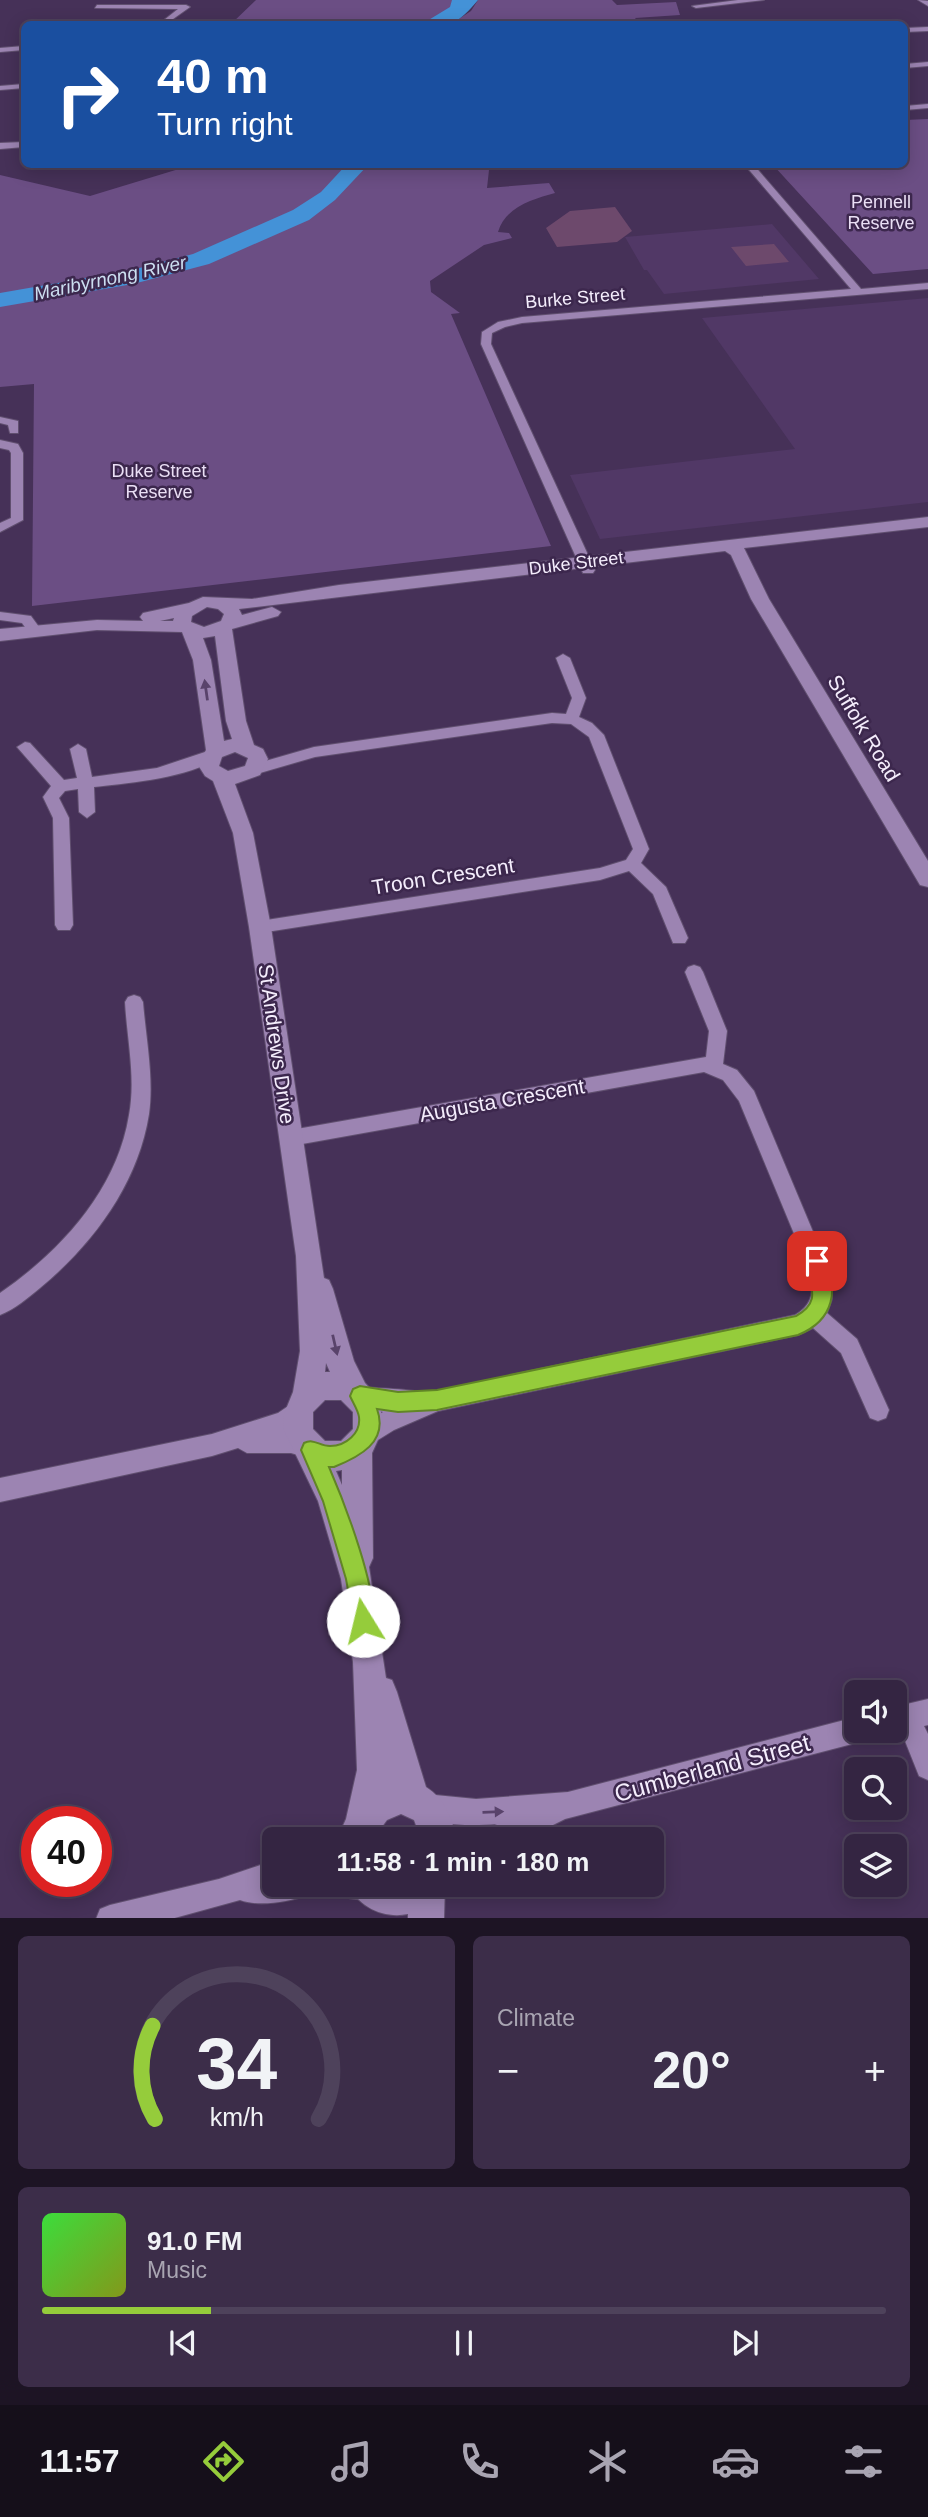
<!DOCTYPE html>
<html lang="en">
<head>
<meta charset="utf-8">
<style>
  :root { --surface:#342542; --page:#3c2d49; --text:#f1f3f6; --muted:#a9a5b2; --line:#4e425b; --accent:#95cc3b }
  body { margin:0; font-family:Arial,sans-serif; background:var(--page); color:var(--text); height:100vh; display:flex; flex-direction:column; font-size:26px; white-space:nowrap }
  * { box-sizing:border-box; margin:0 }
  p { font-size:23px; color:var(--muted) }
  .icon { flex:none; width:38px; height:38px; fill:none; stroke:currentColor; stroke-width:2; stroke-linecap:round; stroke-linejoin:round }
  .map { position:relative; height:1918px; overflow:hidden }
  .side { display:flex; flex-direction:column; gap:18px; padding:18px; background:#1d1424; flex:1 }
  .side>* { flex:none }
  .hud { position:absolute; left:21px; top:21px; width:887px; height:147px; border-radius:10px; box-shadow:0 4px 18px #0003,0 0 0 2px var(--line); background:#1a4fa0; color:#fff; overflow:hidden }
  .buttons { position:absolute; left:844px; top:1680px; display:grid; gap:14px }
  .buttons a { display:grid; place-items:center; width:63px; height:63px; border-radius:10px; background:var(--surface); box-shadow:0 4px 18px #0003,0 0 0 2px var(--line); font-size:35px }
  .speed { position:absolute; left:21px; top:1806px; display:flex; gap:14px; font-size:35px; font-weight:700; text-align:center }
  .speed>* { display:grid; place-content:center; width:91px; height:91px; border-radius:50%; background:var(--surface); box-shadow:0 4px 18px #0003,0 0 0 2px var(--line); line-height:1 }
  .speed .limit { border:10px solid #d22; background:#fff; color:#111 }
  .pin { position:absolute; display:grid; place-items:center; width:60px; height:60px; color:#fff; margin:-30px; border-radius:14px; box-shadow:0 4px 10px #0006 }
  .me { position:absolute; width:77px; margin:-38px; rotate:351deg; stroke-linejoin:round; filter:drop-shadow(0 0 5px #0008) }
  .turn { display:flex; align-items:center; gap:24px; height:147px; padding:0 21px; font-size:32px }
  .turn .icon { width:91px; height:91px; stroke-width:2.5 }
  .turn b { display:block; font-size:49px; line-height:60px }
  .big { font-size:52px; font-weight:600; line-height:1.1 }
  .side .widget { flex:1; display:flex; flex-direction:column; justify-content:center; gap:10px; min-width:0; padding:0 24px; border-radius:10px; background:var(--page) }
  .side .dial { align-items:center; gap:0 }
  .dial svg { height:182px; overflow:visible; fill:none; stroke:var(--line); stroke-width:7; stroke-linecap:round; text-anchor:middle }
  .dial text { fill:var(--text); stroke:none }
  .song { display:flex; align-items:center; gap:21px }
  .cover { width:84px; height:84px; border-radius:10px; background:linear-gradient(135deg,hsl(120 70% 55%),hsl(70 70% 35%)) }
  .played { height:7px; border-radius:4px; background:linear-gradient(90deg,var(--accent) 20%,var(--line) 20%) }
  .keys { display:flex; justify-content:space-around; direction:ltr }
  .heat { display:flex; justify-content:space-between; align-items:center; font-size:38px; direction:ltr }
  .side .tiles { flex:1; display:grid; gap:18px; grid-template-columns:1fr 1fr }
  .widget:last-child { grid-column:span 2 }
  .trip { position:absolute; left:262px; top:1827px; width:402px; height:70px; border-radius:10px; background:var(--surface); box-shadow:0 4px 18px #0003,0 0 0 2px var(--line); font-weight:600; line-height:70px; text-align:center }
  .menu { display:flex; height:112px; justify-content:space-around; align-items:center; background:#150f1a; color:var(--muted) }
  .menu .icon { width:49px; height:49px }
  .menu .selected { color:var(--accent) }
  .menu b { font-size:32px; color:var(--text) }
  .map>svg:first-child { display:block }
</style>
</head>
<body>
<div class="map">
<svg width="928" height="1919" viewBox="0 0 928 1919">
  <rect width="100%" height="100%" fill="#463158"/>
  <path fill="#513866" d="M772 224 819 279 664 294 647 270H644L625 237Z
    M928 298V502L600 539 570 475 795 449 702 318Z"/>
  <path fill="#6b4e84" d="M256 0H460L433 24H231Z
    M478 0H612L617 5 676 2 680 15 635 18 640 24H451L471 11Z
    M928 119V269L873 274 773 165 905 164V120Z
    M192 165H493L489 170 487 188 549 183 555 193C533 199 505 207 498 232L509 233 512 238 484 245 430 281 431 292 460 313 451 314 551 546 32 606 34 384 0 387V175L90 196Z"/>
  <path fill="#4492d7" d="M452 0H478C457 25 453 25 422 24L450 7Z"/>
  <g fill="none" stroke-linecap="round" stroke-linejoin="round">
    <path fill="#4492d7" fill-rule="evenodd" d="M347 164H369L335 200 309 220 209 264 133 284 0 307V293L132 270 193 254 293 210 321 192Z"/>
  </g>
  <path fill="#6d496c" d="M615 207 632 231 617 242 557 247 546 228 570 211Z
    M774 244 789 262 746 266 731 247Z"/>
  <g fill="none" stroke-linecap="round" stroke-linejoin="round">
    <g stroke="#604f6f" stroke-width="2">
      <path id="minor" d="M738 0H764L696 8 692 6Z
        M918 0 928 1V6Z
        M97 5H186L190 7 166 24H159L178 9 95 8Z
        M648 22 651 24H643L644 22Z
        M928 27V31L905 32V28Z
        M24 46V50L0 52V48Z
        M928 62V66L905 68V64Z
        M24 84V88L0 90V86Z
        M928 104V108L905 110V106Z
        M24 142V147L0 149V143Z
        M744 164H753L861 289 928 283V289L522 323 505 327 492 333 491 344 595 570 593 573H583L481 344 482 332 498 322 522 317 851 289Z
        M0 417 18 421V433H10L8 425 0 423Z
        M0 440 18 444 23 453V520L0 532V523L11 518V453L9 450 0 448Z
        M0 612 31 616 42 631 35 635 30 634 22 623 0 620Z
        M563 654 570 658 586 698 579 717 592 723 604 735 649 849 641 863 666 887 688 938 685 943H673L653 894 629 871 600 880 260 933 254 932 251 927 254 922 260 921 600 868 626 860 633 849 589 737 571 724 552 723 315 757 253 775 245 770 248 766 314 747 552 713 566 714 572 698 556 658Z
        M25 742 30 743 64 780 77 778 70 749 78 744 86 749 92 777 157 768 211 750 219 755C200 777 123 784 94 787L95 812 87 818 79 812 78 789 65 791 59 798 69 818 73 925 70 930H58L55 925 53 818 43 797 51 786 17 747Z
        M694 965 700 967 703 972 727 1031 723 1064 737 1070 754 1091 832 1277V1299L827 1313 857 1339 889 1410 886 1418 878 1421 870 1418 841 1353 813 1328 798 1335 438 1411 394 1430 365 1448 357 1445 354 1437 357 1429 383 1412 352 1404 349 1396 352 1388C359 1386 419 1390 427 1393L795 1315C811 1306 813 1295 812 1277L739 1101 723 1080 704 1072 291 1146 284 1144 281 1138 284 1132 291 1130 706 1057 709 1031 685 972 688 967Z
        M134 995 140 997 143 1002C146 1039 154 1078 149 1114 138 1184 93 1244 40 1288 28 1298 15 1309 0 1315V1293C61 1251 117 1190 129 1115 136 1078 127 1039 125 1002L128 997Z
        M300 1398 308 1401 311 1409 308 1417 290 1431 316 1439 319 1447 316 1455 308 1458 291 1453H247L238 1448 212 1456 0 1502V1478L212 1434 278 1413Z
        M928 1699V1725L924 1726 928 1734V1780L919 1776 901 1731H889H894V1707Z
        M856 1717V1731H869L865 1739 856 1743 565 1819 525 1839H482L485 1829 497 1824C472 1826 440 1826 416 1816L412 1807 416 1798 425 1794 476 1799 568 1792Z
        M275 1860V1885H311L307 1895C289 1902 258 1907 240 1900L171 1919H96L100 1909 110 1905 219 1879Z
        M335 1885H380L381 1886 377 1896C364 1901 352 1900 339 1895Z"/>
    </g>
    <g stroke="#604f6f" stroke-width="2">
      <path id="tertiary" d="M928 517V527L744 548 769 599 928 861V887L920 885 751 599 731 555 725 551 239 609 242 615 272 607 281 612 278 616 232 629 246 721 254 745 263 749 268 759 260 775 235 784 253 833 271 927 324 1278 329 1280 333 1289 354 1361 365 1383 375 1394 383 1418 382 1431 372 1453 373 1558 369 1567 386 1678 392 1680 397 1692 426 1787C446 1800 451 1817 457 1839H421L414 1820 401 1814 387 1820 373 1839H337L346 1819 357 1770 353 1662 341 1579 318 1501 283 1428 284 1414 293 1392 300 1351 296 1256 249 927 233 833 213 781 205 776 198 765 206 750 193 660 182 632 97 630 0 641V629L97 620 143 621 140 617 143 613 189 603 203 597 252 599 339 585ZM207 607 218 609 224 614 221 621 204 627 191 622 192 616ZM174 618 173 621H160ZM215 636 226 721 232 739 224 741 211 660 203 638ZM235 752 248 758 245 766 228 771 219 766 222 757ZM326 1363 330 1372H325ZM325 1400H341L353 1412V1429L341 1441H325L313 1429V1412ZM342 1470V1485L336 1471Z
        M349 1885H445L444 1919H408V1914C384 1919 358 1907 349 1885Z"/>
    </g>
    <use href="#minor" fill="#9c84b2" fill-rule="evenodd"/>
    <use href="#tertiary" fill="#9c84b2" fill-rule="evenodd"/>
  </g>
  <defs><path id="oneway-solid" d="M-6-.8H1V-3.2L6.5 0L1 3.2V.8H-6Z" transform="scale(1.75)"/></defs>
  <g fill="#59436b">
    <use href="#oneway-solid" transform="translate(206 690) rotate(-98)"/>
    <use href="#oneway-solid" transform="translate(335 1345) rotate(77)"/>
    <use href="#oneway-solid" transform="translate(493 1812) rotate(-2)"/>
  </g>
  <path fill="#95cc3b" stroke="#618526" stroke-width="2" d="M817 1252 824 1255C839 1289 835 1320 798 1335L437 1410 398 1412 377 1409C389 1442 359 1457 334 1467H329C342 1497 383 1600 371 1629L363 1632 355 1629 346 1579 323 1501 301 1450 304 1443C314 1438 319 1446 330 1446 346 1446 361 1433 359 1417 358 1410 353 1403 350 1396L353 1389 360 1386 398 1392 437 1390 796 1316C829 1298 800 1277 810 1255Z"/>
  <g text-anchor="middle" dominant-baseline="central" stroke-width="5" stroke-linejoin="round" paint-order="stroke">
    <g font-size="18" fill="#eadff5" stroke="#3c274d">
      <text x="881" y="202">Pennell<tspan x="881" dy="21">Reserve</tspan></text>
      <text x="159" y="471">Duke Street<tspan x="159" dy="21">Reserve</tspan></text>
    </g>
    <g font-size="18" fill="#f4edfc" stroke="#3c274d">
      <text transform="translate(575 298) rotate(-5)">Burke Street</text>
      <text transform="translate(576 563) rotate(-7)">Duke Street</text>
    </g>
    <g font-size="19" font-style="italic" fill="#ccdef0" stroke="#3c274d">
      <text transform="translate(110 278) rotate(-12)">Maribyrnong River</text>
    </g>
    <g font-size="21" fill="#f4edfc" stroke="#3c274d">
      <text transform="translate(864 728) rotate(59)">Suffolk Road</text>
      <text transform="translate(443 876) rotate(-9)">Troon Crescent</text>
      <text transform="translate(277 1044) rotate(82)">St Andrews Drive</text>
      <text transform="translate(502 1100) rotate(-10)">Augusta Crescent</text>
    </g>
    <g font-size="24" fill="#f4edfc" stroke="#3c274d">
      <text transform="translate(712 1768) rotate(-15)">Cumberland Street</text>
    </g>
  </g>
</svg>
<div class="buttons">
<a><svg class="icon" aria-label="sound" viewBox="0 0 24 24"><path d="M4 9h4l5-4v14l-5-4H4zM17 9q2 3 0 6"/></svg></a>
<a><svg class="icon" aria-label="search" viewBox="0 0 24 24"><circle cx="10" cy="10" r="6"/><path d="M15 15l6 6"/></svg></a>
<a><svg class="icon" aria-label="layers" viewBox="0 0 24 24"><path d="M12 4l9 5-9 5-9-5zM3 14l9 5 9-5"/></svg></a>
</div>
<div class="speed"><div class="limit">40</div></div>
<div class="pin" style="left:817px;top:1261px;background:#d93025"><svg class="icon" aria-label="arrive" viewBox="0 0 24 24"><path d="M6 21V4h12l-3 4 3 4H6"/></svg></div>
<svg class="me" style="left:363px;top:1621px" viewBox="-20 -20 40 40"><circle r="19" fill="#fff"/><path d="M0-13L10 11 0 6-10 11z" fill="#95cc3b"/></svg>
<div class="trip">11:58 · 1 min · 180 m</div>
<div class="hud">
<div class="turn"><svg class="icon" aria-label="right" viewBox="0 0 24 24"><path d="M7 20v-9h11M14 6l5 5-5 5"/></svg><div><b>40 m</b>Turn right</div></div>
</div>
</div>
<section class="side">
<div class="tiles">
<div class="widget dial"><svg viewBox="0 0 100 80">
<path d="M14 69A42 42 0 1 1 86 69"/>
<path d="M14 69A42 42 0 0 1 13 28" stroke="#95cc3b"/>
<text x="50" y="56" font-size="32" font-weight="700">34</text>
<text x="50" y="72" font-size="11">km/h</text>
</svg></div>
<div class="widget"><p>Climate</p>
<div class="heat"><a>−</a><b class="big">20°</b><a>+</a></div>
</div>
<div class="widget">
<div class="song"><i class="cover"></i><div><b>91.0 FM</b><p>Music</p></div></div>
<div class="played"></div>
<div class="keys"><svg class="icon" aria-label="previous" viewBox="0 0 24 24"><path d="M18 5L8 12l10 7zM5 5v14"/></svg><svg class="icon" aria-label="pause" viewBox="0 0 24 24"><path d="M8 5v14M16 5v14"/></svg><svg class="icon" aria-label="next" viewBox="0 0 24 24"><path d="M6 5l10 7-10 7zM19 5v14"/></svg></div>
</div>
</div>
</section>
<nav class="menu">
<b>11:57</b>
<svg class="icon selected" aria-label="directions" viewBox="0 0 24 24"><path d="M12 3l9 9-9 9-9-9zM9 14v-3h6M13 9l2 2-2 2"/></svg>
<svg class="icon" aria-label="music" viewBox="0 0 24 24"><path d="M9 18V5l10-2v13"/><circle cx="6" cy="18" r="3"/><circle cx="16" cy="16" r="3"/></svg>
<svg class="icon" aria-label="phone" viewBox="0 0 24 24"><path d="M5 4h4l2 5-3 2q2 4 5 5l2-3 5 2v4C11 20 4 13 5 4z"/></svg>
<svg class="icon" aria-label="climate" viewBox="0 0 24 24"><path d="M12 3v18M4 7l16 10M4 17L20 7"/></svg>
<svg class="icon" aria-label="car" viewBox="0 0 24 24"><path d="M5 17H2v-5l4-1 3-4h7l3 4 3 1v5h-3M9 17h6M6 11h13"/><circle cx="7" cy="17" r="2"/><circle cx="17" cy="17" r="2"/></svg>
<svg class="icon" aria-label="filters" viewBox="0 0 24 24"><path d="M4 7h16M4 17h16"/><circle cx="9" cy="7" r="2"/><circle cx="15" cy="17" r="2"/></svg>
</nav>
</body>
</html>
